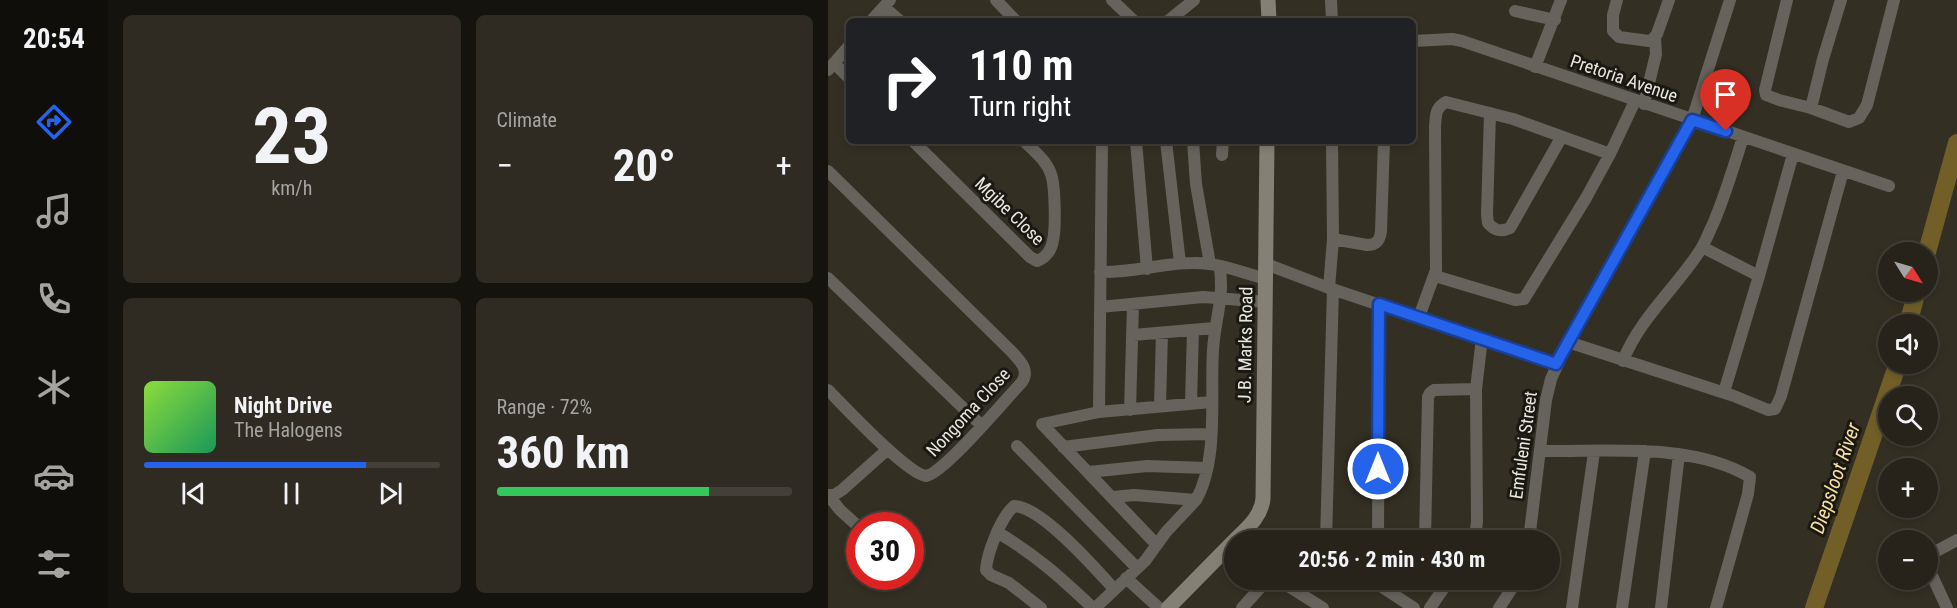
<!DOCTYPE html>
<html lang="en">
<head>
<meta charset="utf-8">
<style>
  :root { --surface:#27231a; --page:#2f2b23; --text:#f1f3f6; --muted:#a4a4a2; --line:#434039; --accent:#2563eb }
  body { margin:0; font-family:"Roboto Condensed",sans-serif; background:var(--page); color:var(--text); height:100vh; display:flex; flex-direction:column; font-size:22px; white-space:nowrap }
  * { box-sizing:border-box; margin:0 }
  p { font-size:20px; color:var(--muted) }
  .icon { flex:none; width:33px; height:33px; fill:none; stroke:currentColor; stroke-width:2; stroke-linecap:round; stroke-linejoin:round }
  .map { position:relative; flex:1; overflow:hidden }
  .side { display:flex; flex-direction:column; gap:15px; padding:15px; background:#15130e; width:720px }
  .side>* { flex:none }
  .hud { position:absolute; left:18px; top:18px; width:570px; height:126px; border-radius:9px; box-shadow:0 3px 9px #0003,0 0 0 2px var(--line); background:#202124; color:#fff; overflow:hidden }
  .needle { width:39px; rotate:127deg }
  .tools { position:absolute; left:1050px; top:242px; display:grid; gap:12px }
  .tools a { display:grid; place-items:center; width:60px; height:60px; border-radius:50%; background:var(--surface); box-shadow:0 3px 9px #0003,0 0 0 2px var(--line); font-size:30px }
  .speed { position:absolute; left:18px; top:512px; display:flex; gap:12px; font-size:30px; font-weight:700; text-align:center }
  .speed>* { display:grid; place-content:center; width:78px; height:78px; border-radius:50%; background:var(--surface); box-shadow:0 3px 9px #0003,0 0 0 2px var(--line); line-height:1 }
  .speed .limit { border:9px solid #d22; background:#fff; color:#111 }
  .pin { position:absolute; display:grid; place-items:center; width:51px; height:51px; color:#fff; margin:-62px -26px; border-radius:50% 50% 50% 0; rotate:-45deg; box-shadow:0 0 6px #0007 }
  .pin .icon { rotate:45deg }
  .me { position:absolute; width:66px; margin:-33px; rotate:0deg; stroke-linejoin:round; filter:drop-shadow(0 0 4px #0008) }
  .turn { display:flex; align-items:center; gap:21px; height:126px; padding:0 24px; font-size:27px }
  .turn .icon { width:78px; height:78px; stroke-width:2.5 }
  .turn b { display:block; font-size:42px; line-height:51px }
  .big { font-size:45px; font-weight:700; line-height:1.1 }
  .side .card { flex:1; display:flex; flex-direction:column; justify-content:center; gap:9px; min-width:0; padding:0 21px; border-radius:9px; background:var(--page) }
  .side .dial { align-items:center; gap:0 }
  .dial b { font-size:78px; line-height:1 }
  .song { display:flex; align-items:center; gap:18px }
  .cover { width:72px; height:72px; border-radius:9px; background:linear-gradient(135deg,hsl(90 70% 55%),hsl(150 70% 35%)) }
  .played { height:6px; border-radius:3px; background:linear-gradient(90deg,var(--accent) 75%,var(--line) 75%) }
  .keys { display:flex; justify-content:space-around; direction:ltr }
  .heat { display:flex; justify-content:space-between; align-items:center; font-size:33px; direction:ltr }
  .charge { height:9px; border-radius:4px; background:linear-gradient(90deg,#34c759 72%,var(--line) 0) }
  .side .tiles { flex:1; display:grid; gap:15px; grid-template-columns:repeat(2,1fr) }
  .trip { position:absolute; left:396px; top:530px; width:336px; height:60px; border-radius:30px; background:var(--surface); box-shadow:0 3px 9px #0003,0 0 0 2px var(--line); font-weight:700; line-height:60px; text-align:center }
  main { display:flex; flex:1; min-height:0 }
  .tab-bar { display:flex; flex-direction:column; width:108px; justify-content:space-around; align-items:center; background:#100e0a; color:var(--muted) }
  .tab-bar .icon { width:42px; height:42px }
  .tab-bar .current { color:var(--accent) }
  .tab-bar b { font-size:27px; color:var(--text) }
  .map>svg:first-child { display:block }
</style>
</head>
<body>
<main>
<nav class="tab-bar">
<b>20:54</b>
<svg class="icon current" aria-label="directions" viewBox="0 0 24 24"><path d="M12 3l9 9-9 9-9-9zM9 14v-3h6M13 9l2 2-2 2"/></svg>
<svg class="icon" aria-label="music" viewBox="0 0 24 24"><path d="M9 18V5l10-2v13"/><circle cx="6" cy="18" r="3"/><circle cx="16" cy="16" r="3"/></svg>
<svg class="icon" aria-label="phone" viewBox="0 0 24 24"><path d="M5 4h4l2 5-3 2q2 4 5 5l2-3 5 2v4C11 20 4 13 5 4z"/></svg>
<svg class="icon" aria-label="climate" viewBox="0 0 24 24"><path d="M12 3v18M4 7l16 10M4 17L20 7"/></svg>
<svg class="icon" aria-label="car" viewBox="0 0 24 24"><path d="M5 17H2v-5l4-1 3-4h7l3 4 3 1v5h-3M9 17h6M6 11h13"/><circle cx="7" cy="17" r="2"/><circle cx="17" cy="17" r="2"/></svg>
<svg class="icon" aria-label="filters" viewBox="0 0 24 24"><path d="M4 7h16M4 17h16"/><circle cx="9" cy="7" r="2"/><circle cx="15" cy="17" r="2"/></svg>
</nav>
<section class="side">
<div class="tiles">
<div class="card dial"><b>23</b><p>km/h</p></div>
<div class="card"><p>Climate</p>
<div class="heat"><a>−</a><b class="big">20°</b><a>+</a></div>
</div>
<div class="card">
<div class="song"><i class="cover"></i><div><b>Night Drive</b><p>The Halogens</p></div></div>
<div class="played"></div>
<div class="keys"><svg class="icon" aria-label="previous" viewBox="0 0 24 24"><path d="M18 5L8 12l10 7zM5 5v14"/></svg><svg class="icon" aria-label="pause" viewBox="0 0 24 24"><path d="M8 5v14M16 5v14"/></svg><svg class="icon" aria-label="next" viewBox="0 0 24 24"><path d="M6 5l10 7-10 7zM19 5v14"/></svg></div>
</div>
<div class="card"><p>Range · 72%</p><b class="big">360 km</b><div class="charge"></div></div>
</div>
</section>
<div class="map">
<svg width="1129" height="608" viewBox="0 0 1129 608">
  <rect width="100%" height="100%" fill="#342f23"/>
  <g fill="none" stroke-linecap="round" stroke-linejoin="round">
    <path stroke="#725f28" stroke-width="18" d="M1099 252 1129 143
      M1080 324 1089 291
      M986 608 1070 363"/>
    <path stroke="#66635d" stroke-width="12" d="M168 0 188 21
      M284 0 306 21
      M503 0 504 21
      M789 0 785 15V31L791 37 821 41 824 40 829 34 841 0
      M959 0 937 90 938 95 951 100 983 108 1021 122 1031 118 1039 105 1066 0
      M56 7 72 21
      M687 11 727 20
      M43 21 62 0
      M340 21 366 0
      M585 41 624 39 634 41 1061 186
      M6 63 21 78
      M707 67 733 0
      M0 70 21 46
      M816 104 828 54 827 38
      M983 108 995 59 1013 0
      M662 113 659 214 660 223C667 231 673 232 682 228L733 138
      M85 141 202 257 209 261C218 258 224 249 225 240 228 227 227 185 223 174 218 160 206 151 196 141
      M308 141 319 269
      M338 141 352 263
      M365 141 368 184 382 264
      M394 155 395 141
      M0 171 184 352C192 361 202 370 194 382 178 399 116 473 98 476 78 473 17 407 0 390
      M505 239 539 245C549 245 552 240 553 231L556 141
      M874 247 931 276
      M438 264 501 288 728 364
      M272 272C304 273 334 263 365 263 389 262 415 273 438 279
      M607 276 687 300 696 299 758 198 782 154 807 101
      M0 278 154 426
      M501 288 505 239 504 141
      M272 307 375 297 438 302
      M591 317 608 270 607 127C608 115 607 108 618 102L685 119 782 154
      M305 335 386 328
      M740 342 906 396 940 410 947 409 953 396 1015 171
      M795 361C811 319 849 287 873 249 878 241 881 232 885 224 897 196 906 166 915 137
      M896 392 931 276 965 154
      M363 403 365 330
      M332 406 334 333
      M302 410 305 305
      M271 412 274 141
      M189 446 309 568
      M235 447 330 435 383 434
      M712 451C777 452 864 442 922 477L920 494 888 608
      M261 472 319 466 379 468
      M0 495 12 510 32 528
      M1 495H6L14 490 60 449
      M285 497 306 495 368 500
      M169 532C208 555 232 577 265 608
      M498 540 505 289
      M550 540 551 304
      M597 540 600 397 602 393 606 390 648 389
      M647 540 649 521 648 389 654 338
      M701 540 718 400 723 379 740 342 864 120 902 0
      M328 544 214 424 271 412 383 402
      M1100 562 1105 553 1129 540
      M1100 567 1119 608
      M298 578 331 608
      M449 579 495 608
      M542 579 586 608
      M213 608 181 583 163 575 158 570C159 553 173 517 186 506 213 506 268 569 286 589
      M267 608 317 561 338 532 368 500C391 459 382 396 385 350 386 332 390 317 392 300 394 289 393 278 392 267
      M414 608 440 579
      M602 608 622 579
      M671 608 690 579
      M744 608 766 452
      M794 608 817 451
      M833 608 851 454"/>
    <path stroke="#848076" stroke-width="15" d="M440 0 441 21
      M407 540C419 528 433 517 435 499L439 141
      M340 608 406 541"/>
  </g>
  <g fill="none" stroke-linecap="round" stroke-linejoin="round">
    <g stroke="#184099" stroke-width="15">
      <path id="route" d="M550 469 551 304 728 364 864 120 898 131"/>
    </g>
    <use href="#route" stroke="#2563eb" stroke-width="10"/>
  </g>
  <g text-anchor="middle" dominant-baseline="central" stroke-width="6" stroke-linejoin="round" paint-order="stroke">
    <g font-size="18" fill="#eae7df" stroke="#1a1812">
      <text transform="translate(796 78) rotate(19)">Pretoria Avenue</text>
      <text transform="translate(182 211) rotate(44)">Mgibe Close</text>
      <text transform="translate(417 345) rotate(-89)">J.B. Marks Road</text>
      <text transform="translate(140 412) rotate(-47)">Nongoma Close</text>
      <text transform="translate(695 445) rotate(-82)">Emfuleni Street</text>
    </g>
    <g font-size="20" font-style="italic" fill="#fae1a1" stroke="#1a1812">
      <text transform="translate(1007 478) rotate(-71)">Diepsloot River</text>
    </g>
  </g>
</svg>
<div class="tools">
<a><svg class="needle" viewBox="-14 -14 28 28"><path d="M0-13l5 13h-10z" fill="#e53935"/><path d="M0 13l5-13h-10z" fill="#a4a4a2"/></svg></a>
<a><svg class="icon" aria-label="sound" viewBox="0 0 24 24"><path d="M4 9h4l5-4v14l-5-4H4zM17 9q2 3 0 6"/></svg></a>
<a><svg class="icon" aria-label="search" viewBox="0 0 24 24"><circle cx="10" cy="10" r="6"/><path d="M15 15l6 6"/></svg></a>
<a>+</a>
<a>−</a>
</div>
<div class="speed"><div class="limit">30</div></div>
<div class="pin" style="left:898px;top:131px;background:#d93025"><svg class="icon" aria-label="arrive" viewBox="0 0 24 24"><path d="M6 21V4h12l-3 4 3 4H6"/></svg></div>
<svg class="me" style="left:550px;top:469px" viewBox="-20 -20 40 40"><circle r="17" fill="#2563eb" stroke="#fff" stroke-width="3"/><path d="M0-11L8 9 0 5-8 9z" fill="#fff"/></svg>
<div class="trip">20:56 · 2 min · 430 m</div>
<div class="hud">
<div class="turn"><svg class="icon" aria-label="right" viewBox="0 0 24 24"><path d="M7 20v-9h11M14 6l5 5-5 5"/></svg><div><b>110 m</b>Turn right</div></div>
</div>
</div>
</main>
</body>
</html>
